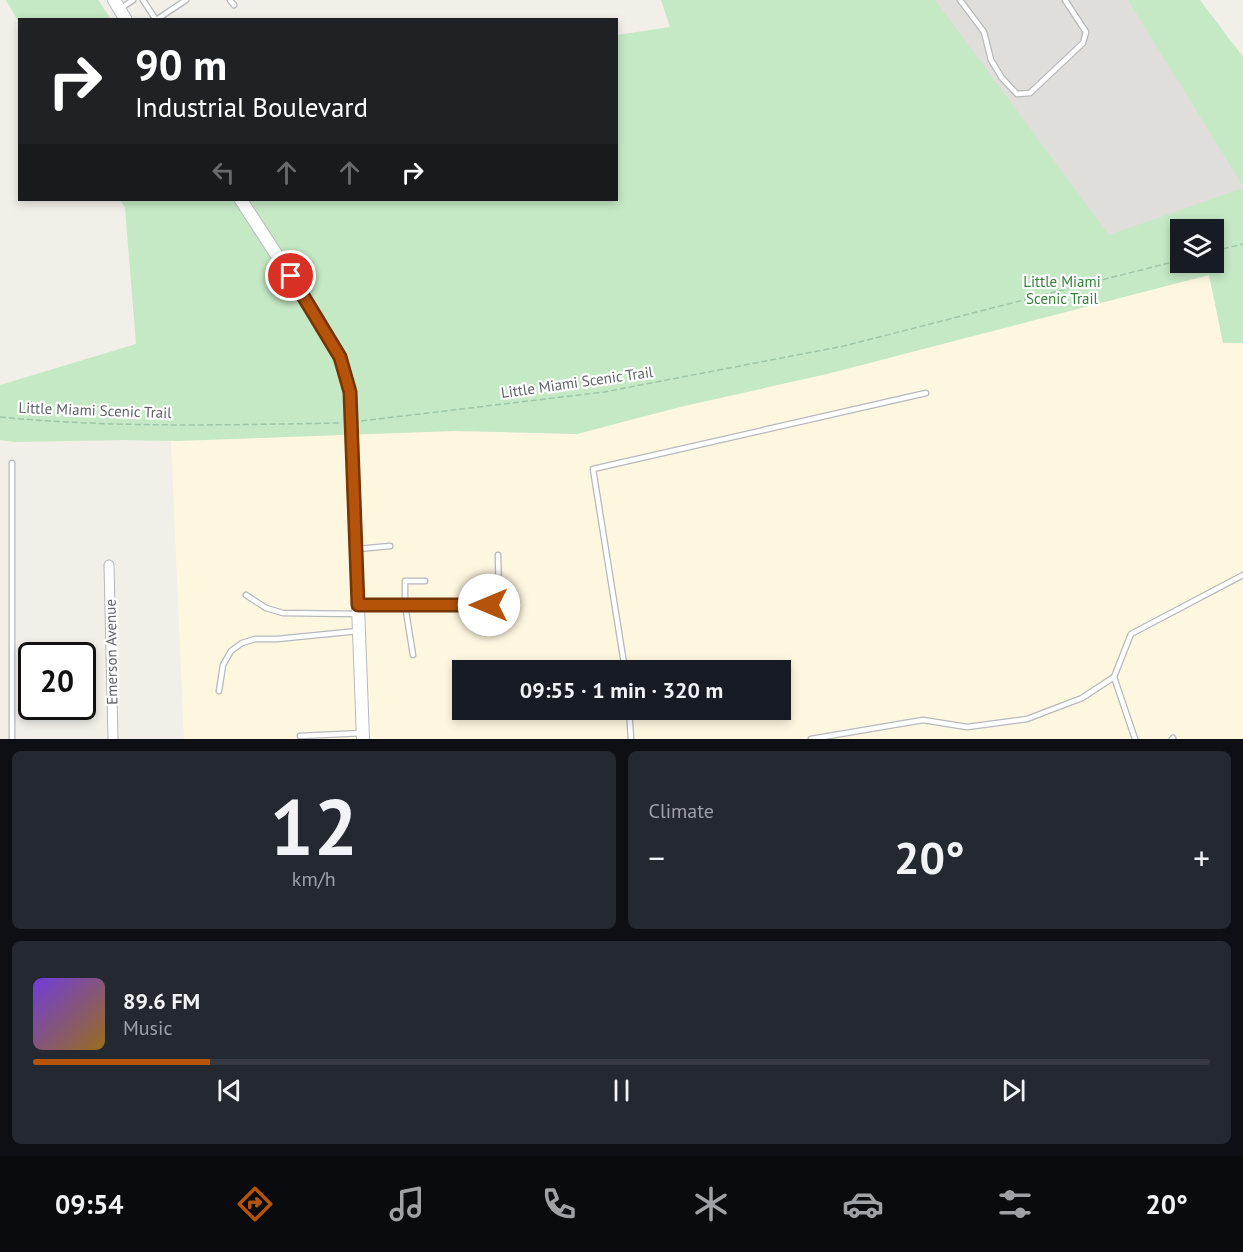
<!DOCTYPE html>
<html lang="en">
<head>
<meta charset="utf-8">
<style>
  :root { --surface:#171b24; --page:#242831; --text:#f1f3f6; --muted:#9ea1a6; --line:#363941; --accent:#b45309 }
  body { margin:0; font-family:"PT Sans",sans-serif; background:var(--page); color:var(--text); height:100vh; display:flex; flex-direction:column; font-size:22px; white-space:nowrap }
  * { box-sizing:border-box; margin:0 }
  p { font-size:20px; color:var(--muted) }
  .icon { flex:none; width:33px; height:33px; fill:none; stroke:currentColor; stroke-width:2; stroke-linecap:round; stroke-linejoin:round }
  .map { position:relative; height:739px; overflow:hidden }
  .details { display:flex; flex-direction:column; gap:12px; padding:12px; background:#0d0f14; flex:1 }
  .details>* { flex:none }
  .guide { position:absolute; left:18px; top:18px; width:600px; height:183px; border-radius:0px; box-shadow:0 3px 9px #0003; background:#202124; color:#fff; overflow:hidden }
  .tools { position:absolute; left:1170px; top:219px; display:grid; gap:12px }
  .tools a { display:grid; place-items:center; width:54px; height:54px; border-radius:0px; background:var(--surface); box-shadow:0 3px 9px #0003; font-size:30px }
  .speed { position:absolute; left:18px; top:642px; display:flex; gap:12px; font-size:30px; font-weight:700; text-align:center }
  .speed>* { display:grid; place-content:center; width:78px; height:78px; border-radius:50%; background:var(--surface); box-shadow:0 3px 9px #0003; line-height:1 }
  .speed .limit { border:3px solid #111; border-radius:9px; background:#fff; color:#111 }
  .pin { position:absolute; display:grid; place-items:center; width:51px; height:51px; color:#fff; margin:-26px; border:3px solid #fff; border-radius:50%; box-shadow:0 2px 6px #0007 }
  .me { position:absolute; width:66px; margin:-33px; rotate:270deg; stroke-linejoin:round; filter:drop-shadow(0 0 4px #0008) }
  .turn { display:flex; align-items:center; gap:21px; height:126px; padding:0 18px; font-size:27px }
  .turn .icon { width:78px; height:78px; stroke-width:2.5 }
  .turn b { display:block; font-size:42px; line-height:51px }
  .lanes { display:flex; align-items:center; height:57px; padding:0 18px; background:#0003; justify-content:center; gap:30px; direction:ltr }
  .lanes .off { opacity:.35 }
  .big { font-size:45px; font-weight:600; line-height:1.1 }
  .details .card { flex:1; display:flex; flex-direction:column; justify-content:center; gap:9px; min-width:0; padding:0 21px; border-radius:9px; background:var(--page) }
  .details .dial { align-items:center; gap:0 }
  .dial b { font-size:78px; line-height:1 }
  .song { display:flex; align-items:center; gap:18px }
  .cover { width:72px; height:72px; border-radius:9px; background:linear-gradient(135deg,hsl(260 70% 55%),hsl(40 70% 35%)) }
  .played { height:6px; border-radius:3px; background:linear-gradient(90deg,var(--accent) 15%,var(--line) 15%) }
  .keys { display:flex; justify-content:space-around; direction:ltr }
  .heat { display:flex; justify-content:space-between; align-items:center; font-size:33px; direction:ltr }
  .details .tiles { flex:1; display:grid; gap:12px; grid-template-columns:1fr 1fr }
  .card:last-child { grid-column:span 2 }
  .trip { position:absolute; left:452px; top:660px; width:339px; height:60px; border-radius:0px; background:var(--surface); box-shadow:0 3px 9px #0003; font-weight:600; line-height:60px; text-align:center }
  .tabs { display:flex; height:96px; justify-content:space-around; align-items:center; background:#090b0e; color:var(--muted) }
  .tabs .icon { width:42px; height:42px }
  .tabs .active { color:var(--accent) }
  .tabs b { font-size:27px; color:var(--text) }
  .map>svg:first-child { display:block }
</style>
</head>
<body>
<div class="map">
<svg width="1243" height="739" viewBox="0 0 1243 739">
  <rect width="100%" height="100%" fill="#f1efe8"/>
  <path fill="#fef7e0" fill-rule="evenodd" d="M1208 269 1223 343H1243V739H184L171 439 454 431 577 434ZM462 670H780V710H462Z"/>
  <path fill="#e0deda" d="M903 0H1196L1243 60V222L1180 230 1080 260Z"/>
  <path fill="#c5e8c5" fill-rule="evenodd" d="M6 0H98L111 19 20 20 19 23Z
    M661 0H935L1109 235 1243 188V343H1223L1209 275 827 374 680 407 577 434 454 431 177 441 124 440 15 442 0 440V385L136 344 125 208 120 200H616L617 35 670 27ZM1180 230H1214V262H1180Z
    M1128 0H1200L1243 57V186Z"/>
  <g fill="none" stroke-linecap="round" stroke-linejoin="round">
    <g stroke="#b5b8bc" stroke-width="7">
      <path id="lane" d="M143 0 156 20
        M230 0 234 5
        M960 0 984 32 991 60 1002 78 1017 94 1030 93 1083 43 1086 32 1065 0
        M120 9 133 0
        M156 20 186 0
        M12 463V739
        M358 549 390 546
        M425 581H405V605H489L499 600 498 555
        M246 595 266 608 283 613 358 614
        M359 605H405L413 655
        M625 670 593 469 926 393
        M1114 677 1135 739
        M219 691 223 665 231 651 242 643 255 639H277L358 631
        M629 710 631 739
        M300 736 363 733
        M811 739 923 720 967 727 1027 719 1082 698 1114 677 1131 634 1243 575
        M1172 739 1173 738"/>
    </g>
    <g stroke="#b5b8bc" stroke-width="11">
      <path id="street" d="M109 565 113 739"/>
    </g>
    <g stroke="#b6babf" stroke-width="14">
      <path id="secondary" d="M114 0 126 20
        M241 200 315 314 340 357 350 391 363 739"/>
    </g>
    <path stroke="#9cc7a9" stroke-width="1.5" stroke-dasharray="6 3" stroke-linecap="butt" d="M1214 251 1243 244
      M0 417C112 428 226 425 339 423
      M361 421 604 392 844 346 1180 260"/>
    <use href="#lane" stroke="#fff" stroke-width="4.5"/>
    <use href="#street" stroke="#fff" stroke-width="9"/>
    <use href="#secondary" stroke="#fff" stroke-width="12"/>
  </g>
  <g fill="none" stroke-linecap="round" stroke-linejoin="round">
    <g stroke="#753606" stroke-width="15">
      <path id="route" d="M291 276 340 357 350 392 358 605H489"/>
    </g>
    <use href="#route" stroke="#b45309" stroke-width="10"/>
  </g>
  <g text-anchor="middle" dominant-baseline="central" stroke-width="4.5" stroke-linejoin="round" paint-order="stroke">
    <g font-size="15" fill="#348238" stroke="#fff">
      <text x="1062" y="281">Little Miami<tspan x="1062" dy="17">Scenic Trail</tspan></text>
    </g>
    <g font-size="15" fill="#5f6368" stroke="#fff">
      <text transform="translate(577 382) rotate(-8)">Little Miami Scenic Trail</text>
      <text transform="translate(95 410) rotate(2)">Little Miami Scenic Trail</text>
      <text transform="translate(111 652) rotate(-91)">Emerson Avenue</text>
    </g>
  </g>
</svg>
<div class="tools">
<a><svg class="icon" aria-label="layers" viewBox="0 0 24 24"><path d="M12 4l9 5-9 5-9-5zM3 14l9 5 9-5"/></svg></a>
</div>
<div class="speed"><div class="limit">20</div></div>
<div class="pin" style="left:291px;top:276px;background:#d93025"><svg class="icon" aria-label="arrive" viewBox="0 0 24 24"><path d="M6 21V4h12l-3 4 3 4H6"/></svg></div>
<svg class="me" style="left:489px;top:605px" viewBox="-20 -20 40 40"><circle r="19" fill="#fff"/><path d="M0-13L10 11 0 6-10 11z" fill="#b45309"/></svg>
<div class="trip">09:55 · 1 min · 320 m</div>
<div class="guide">
<div class="turn"><svg class="icon" aria-label="right" viewBox="0 0 24 24"><path d="M7 20v-9h11M14 6l5 5-5 5"/></svg><div><b>90 m</b>Industrial Boulevard</div></div>
<div class="lanes"><svg class="icon off" aria-label="left" viewBox="0 0 24 24"><path d="M17 20v-9H6M10 6l-5 5 5 5"/></svg><svg class="icon off" aria-label="ahead" viewBox="0 0 24 24"><path d="M12 20V5M6 11l6-6 6 6"/></svg><svg class="icon off" aria-label="ahead" viewBox="0 0 24 24"><path d="M12 20V5M6 11l6-6 6 6"/></svg><svg class="icon" aria-label="right" viewBox="0 0 24 24"><path d="M7 20v-9h11M14 6l5 5-5 5"/></svg></div>
</div>
</div>
<section class="details">
<div class="tiles">
<div class="card dial"><b>12</b><p>km/h</p></div>
<div class="card"><p>Climate</p>
<div class="heat"><a>−</a><b class="big">20°</b><a>+</a></div>
</div>
<div class="card">
<div class="song"><i class="cover"></i><div><b>89.6 FM</b><p>Music</p></div></div>
<div class="played"></div>
<div class="keys"><svg class="icon" aria-label="previous" viewBox="0 0 24 24"><path d="M18 5L8 12l10 7zM5 5v14"/></svg><svg class="icon" aria-label="pause" viewBox="0 0 24 24"><path d="M8 5v14M16 5v14"/></svg><svg class="icon" aria-label="next" viewBox="0 0 24 24"><path d="M6 5l10 7-10 7zM19 5v14"/></svg></div>
</div>
</div>
</section>
<nav class="tabs">
<b>09:54</b>
<svg class="icon active" aria-label="directions" viewBox="0 0 24 24"><path d="M12 3l9 9-9 9-9-9zM9 14v-3h6M13 9l2 2-2 2"/></svg>
<svg class="icon" aria-label="music" viewBox="0 0 24 24"><path d="M9 18V5l10-2v13"/><circle cx="6" cy="18" r="3"/><circle cx="16" cy="16" r="3"/></svg>
<svg class="icon" aria-label="phone" viewBox="0 0 24 24"><path d="M5 4h4l2 5-3 2q2 4 5 5l2-3 5 2v4C11 20 4 13 5 4z"/></svg>
<svg class="icon" aria-label="climate" viewBox="0 0 24 24"><path d="M12 3v18M4 7l16 10M4 17L20 7"/></svg>
<svg class="icon" aria-label="car" viewBox="0 0 24 24"><path d="M5 17H2v-5l4-1 3-4h7l3 4 3 1v5h-3M9 17h6M6 11h13"/><circle cx="7" cy="17" r="2"/><circle cx="17" cy="17" r="2"/></svg>
<svg class="icon" aria-label="filters" viewBox="0 0 24 24"><path d="M4 7h16M4 17h16"/><circle cx="9" cy="7" r="2"/><circle cx="15" cy="17" r="2"/></svg>
<b>20°</b>
</nav>
</body>
</html>
